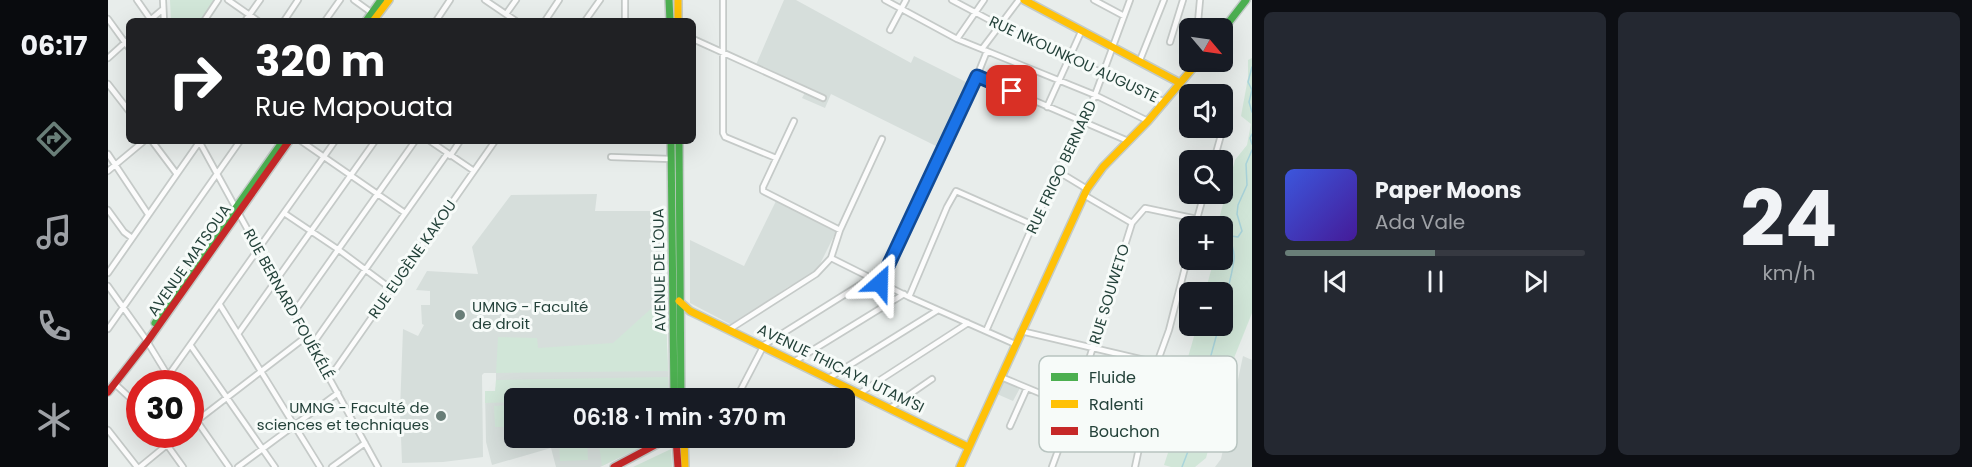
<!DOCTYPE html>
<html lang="fr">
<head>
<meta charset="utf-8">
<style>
  :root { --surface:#171b24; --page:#242831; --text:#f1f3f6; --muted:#9ea1a6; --line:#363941; --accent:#697e78 }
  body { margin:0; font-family:Poppins,sans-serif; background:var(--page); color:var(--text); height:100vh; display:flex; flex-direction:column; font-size:22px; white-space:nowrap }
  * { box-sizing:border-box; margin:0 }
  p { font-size:20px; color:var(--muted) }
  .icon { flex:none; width:33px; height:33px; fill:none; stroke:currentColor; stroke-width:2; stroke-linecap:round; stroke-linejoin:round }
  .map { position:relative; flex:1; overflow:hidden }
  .panel { display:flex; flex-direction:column; gap:12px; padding:12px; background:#0d0f14; width:720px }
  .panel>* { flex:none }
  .banner { position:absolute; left:18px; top:18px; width:570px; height:126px; border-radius:9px; box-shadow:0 6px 24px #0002; background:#202124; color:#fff; overflow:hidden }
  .needle { width:39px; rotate:119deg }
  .fabs { position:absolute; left:1071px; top:18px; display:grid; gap:12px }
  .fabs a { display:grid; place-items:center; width:54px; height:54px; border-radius:9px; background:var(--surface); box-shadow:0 6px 24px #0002; font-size:30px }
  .speed { position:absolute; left:18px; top:370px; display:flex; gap:12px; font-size:30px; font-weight:700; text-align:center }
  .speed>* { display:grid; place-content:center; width:78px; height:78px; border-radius:50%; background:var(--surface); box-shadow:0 6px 24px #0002; line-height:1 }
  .speed .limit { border:9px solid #d22; background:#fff; color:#111 }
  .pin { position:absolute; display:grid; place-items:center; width:51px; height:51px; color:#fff; margin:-26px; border-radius:12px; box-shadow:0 3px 9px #0006 }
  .me { position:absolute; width:66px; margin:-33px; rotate:25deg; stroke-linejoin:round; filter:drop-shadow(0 0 4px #0008) }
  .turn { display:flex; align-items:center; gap:21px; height:126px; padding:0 30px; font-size:27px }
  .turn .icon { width:78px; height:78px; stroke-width:2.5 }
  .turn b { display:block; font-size:42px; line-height:51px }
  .panel .widget { flex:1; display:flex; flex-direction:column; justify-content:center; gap:9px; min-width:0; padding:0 21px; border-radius:9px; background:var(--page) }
  .panel .dial { align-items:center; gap:0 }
  .dial b { font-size:78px; line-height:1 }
  .song { display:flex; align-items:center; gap:18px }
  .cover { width:72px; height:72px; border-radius:9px; background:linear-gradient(135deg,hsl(230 70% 55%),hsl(260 70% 35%)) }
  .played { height:6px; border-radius:3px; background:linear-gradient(90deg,var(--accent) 50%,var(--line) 50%) }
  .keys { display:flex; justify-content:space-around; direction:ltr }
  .panel .tiles { flex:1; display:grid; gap:12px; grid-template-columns:repeat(2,1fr) }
  .trip { position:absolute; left:396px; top:388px; width:351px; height:60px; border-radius:9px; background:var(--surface); box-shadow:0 6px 24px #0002; font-weight:600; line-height:60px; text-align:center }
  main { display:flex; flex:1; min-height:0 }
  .menu { display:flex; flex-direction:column; width:108px; justify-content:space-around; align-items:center; background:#090b0e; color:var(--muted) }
  .menu .icon { width:42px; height:42px }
  .menu .selected { color:var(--accent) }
  .menu b { font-size:27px; color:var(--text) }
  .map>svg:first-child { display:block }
</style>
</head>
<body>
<main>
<nav class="menu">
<b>06:17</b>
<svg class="icon selected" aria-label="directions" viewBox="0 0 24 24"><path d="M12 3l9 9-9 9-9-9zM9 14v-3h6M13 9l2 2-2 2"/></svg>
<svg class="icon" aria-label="music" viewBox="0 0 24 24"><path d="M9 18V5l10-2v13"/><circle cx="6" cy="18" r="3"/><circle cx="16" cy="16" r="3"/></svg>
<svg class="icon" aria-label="phone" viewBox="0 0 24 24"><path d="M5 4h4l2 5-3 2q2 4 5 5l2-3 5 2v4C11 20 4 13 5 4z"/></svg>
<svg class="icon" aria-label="climate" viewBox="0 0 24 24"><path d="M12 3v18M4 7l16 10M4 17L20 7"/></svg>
</nav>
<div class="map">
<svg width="1144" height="467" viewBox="0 0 1144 467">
  <rect width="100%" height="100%" fill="#e8edeb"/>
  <path fill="#d6dedb" d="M676 0H688L803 63 806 56 860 83 830 147 723 94 717 108 694 98 698 91 647 67Z
    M489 194 487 211H554L561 399H406V438H551L492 467H448L443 448 384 465 378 442 377 391H388V373H376L374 375 375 457 335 462 294 463 292 411 295 329 310 336 316 325 314 324 313 305H322V291L308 290 319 271 370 274 364 247 403 195Z
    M668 201 729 230 707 274 680 287 624 325 582 303V240L636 266Z
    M1135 356 1144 360V467H1107L1113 459Z
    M896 381 912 388 905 401 889 394Z"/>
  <path fill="#d1e6d8" d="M62 0H107L92 21H63Z
    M1144 58V313L1122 368 1098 458 1087 467H1063L1056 465 1076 404V371L1089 326H1114V292H1097L1106 260H1114V226H1111V219L1127 160 1139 145 1143 124 1133 116 1140 78V60Z
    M557 296 560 371 388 373 390 337 429 338 430 348 505 343Z
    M560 377 561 399H406V402L377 403V391H387L388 380Z
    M399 405 400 427H387L386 406Z
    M451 438H479L480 460 452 461Z
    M490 438H551L494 466Z
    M563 449 564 467H525Z"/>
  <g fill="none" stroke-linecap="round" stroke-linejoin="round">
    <path stroke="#a9d4db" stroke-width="1.5" d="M1144 67 1140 82 1144 90 1141 102 1144 112
      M1144 134 1142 138 1144 144
      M1114 312C1118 294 1124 277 1126 259 1127 250 1122 244 1123 236L1130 237 1134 231 1129 214 1130 205 1139 185 1138 164 1144 150
      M1085 399 1090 395 1096 381 1111 326
      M1074 467 1082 446 1085 430 1099 416V406L1094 387"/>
    <g stroke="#c5cac8" stroke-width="8">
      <path id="street" d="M29 0 43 20
        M55 0 56 21
        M120 0 150 21
        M246 0 264 13
        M377 0 408 21
        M615 0V133L617 137 668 158
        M777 0 849 39 987 95 1040 121
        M844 0 891 25 1057 102
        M986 0 1016 16
        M398 14 408 0
        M0 19 21 48
        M41 21 54 10
        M96 21 110 0
        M137 21 152 0
        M176 21 190 0
        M217 21 232 0
        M328 21 342 0
        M437 21 451 0
        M477 21 492 0
        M517 21V0
        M1090 22 1092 0
        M782 30 798 0
        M585 39 715 98
        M849 39 876 0
        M1062 42 1075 0
        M874 49 911 0
        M0 58 21 39
        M1032 60 1056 0
        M869 76 1020 141
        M0 84 21 111
        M939 107 973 32
        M686 121 655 187V191L732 230
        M44 141 68 173
        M91 141 270 467
        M193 141 297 213
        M322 141 366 171
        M0 154 40 214
        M342 156 352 141
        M503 157 563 159
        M1106 160 1117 121
        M0 171 36 141
        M951 172 979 189
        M976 195 1024 223
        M0 210 16 232 24 238
        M176 213 231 250 282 288
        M1087 226 1096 194
        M723 258 801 297 907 344
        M0 273 92 141
        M773 283 869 76 879 51
        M0 286 37 338 65 384
        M801 297 839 207 848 191 925 225
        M112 305 212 467
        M186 312 307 141
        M0 329 132 141
        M622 329 708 274 723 258 732 230 774 139
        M878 331 925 225 987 95 1022 0
        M913 331 1049 363
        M130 334 267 141
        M204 345 339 154
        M83 346 167 467
        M687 361 796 294
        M60 376 227 141
        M222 377 387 141
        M893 377 946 399 1035 434
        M721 378 830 310
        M7 384 32 407
        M752 393 860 323
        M613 399 630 395 656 345 763 278
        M782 408 824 379
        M82 411 121 467
        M960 425 1002 441
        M82 426 199 336
        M902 426 919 388
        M0 430 29 467
        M52 435 75 467
        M32 467 71 435
        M130 467 230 393
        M224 467 257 443
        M944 467 966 407 1024 223 1037 208 1089 219
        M1027 467 1049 363 1061 330 1082 248"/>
    </g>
    <g stroke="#c3cbc8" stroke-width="10">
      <path id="fast" d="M561 0 562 21
        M258 21 273 0
        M1114 31 1138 0
        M563 141 566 399
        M571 141 573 399
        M47 323 175 141"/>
    </g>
    <g stroke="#c3cbc8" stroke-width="10">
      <path id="slow" d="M570 0V21
        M916 0 1072 83
        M265 21 281 0
        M571 301 582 311 860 447
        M576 438 577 467
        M852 467 979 189 995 167 1040 121 1090 62"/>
    </g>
    <g stroke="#c3cbc8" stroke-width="10">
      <path id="jam" d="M0 392 39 342 181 141
        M568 438 570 467
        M557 441 559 438
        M506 467 551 443 573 440"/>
    </g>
    <use href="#street" stroke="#fcfcfc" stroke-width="4.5"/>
    <use href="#fast" stroke="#4caf50" stroke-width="7"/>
    <use href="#slow" stroke="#ffc107" stroke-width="7"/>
    <use href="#jam" stroke="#c62828" stroke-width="7"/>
  </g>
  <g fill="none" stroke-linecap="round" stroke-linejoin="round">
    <g stroke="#114b97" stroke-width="15">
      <path id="route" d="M772 283 869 76 904 91"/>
    </g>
    <use href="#route" stroke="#1a73e8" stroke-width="10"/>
  </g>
  <g fill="#697e78" stroke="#f7fbf9" stroke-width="2">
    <circle cx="352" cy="315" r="6"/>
    <circle cx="333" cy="416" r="6"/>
  </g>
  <g text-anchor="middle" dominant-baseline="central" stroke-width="6" stroke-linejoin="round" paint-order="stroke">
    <g font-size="15" fill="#24423a" stroke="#f7fbf9">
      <text transform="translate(966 59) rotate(25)">RUE NKOUNKOU AUGUSTE</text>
      <text transform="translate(953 167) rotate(-65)">RUE FRIGO BERNARD</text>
      <text transform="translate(304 259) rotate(-55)">RUE EUGÈNE KAKOU</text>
      <text transform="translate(81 260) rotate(-55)">AVENUE MATSOUA</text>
      <text transform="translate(551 270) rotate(-91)">AVENUE DE L'OUA</text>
      <text transform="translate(1001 294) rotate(-73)">RUE SOUWETO</text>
      <text transform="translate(181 304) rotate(61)">RUE BERNARD FOUÉKÉLÉ</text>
      <text transform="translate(733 368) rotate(26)">AVENUE THICAYA UTAM'SI</text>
    </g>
    <g font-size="15" fill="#24423a" stroke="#f7fbf9" text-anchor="start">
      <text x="364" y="306">UMNG - Faculté<tspan x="364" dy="17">de droit</tspan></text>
      <text x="321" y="407" text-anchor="end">UMNG - Faculté de<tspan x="321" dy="17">sciences et techniques</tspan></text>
    </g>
  </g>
  <rect x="931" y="356" width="198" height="96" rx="9" fill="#f7fbf9" stroke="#b8c4c0" stroke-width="1.5"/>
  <rect x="943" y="373" width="27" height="8" fill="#4caf50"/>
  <rect x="943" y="400" width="27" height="8" fill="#ffc107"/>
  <rect x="943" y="427" width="27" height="8" fill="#c62828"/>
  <g font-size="16" fill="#24423a">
    <text x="981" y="383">Fluide</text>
    <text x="981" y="410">Ralenti</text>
    <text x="981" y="437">Bouchon</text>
  </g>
</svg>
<div class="fabs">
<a><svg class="needle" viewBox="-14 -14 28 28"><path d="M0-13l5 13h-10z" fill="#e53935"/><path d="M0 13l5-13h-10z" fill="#9ea1a6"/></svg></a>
<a><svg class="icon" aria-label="sound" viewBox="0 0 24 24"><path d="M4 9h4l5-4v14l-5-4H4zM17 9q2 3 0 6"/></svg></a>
<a><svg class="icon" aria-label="search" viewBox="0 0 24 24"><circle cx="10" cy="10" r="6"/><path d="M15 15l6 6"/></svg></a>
<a>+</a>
<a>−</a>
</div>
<div class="speed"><div class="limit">30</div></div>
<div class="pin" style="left:904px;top:91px;background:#d93025"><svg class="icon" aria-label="arrive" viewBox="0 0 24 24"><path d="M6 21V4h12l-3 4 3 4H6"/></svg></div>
<svg class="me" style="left:772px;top:283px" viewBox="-20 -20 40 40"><path d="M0-17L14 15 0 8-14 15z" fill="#1a73e8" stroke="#fff" stroke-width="4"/></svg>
<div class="trip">06:18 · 1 min · 370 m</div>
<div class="banner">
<div class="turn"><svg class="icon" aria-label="right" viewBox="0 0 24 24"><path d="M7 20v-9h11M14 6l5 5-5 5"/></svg><div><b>320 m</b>Rue Mapouata</div></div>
</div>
</div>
<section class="panel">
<div class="tiles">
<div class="widget">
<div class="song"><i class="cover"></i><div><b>Paper Moons</b><p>Ada Vale</p></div></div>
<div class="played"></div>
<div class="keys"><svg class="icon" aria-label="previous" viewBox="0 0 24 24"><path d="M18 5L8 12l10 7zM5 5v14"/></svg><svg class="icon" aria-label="pause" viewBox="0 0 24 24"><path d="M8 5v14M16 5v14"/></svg><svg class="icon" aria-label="next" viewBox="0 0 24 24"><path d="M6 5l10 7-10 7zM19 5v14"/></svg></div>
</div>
<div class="widget dial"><b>24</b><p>km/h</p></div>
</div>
</section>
</main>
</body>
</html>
